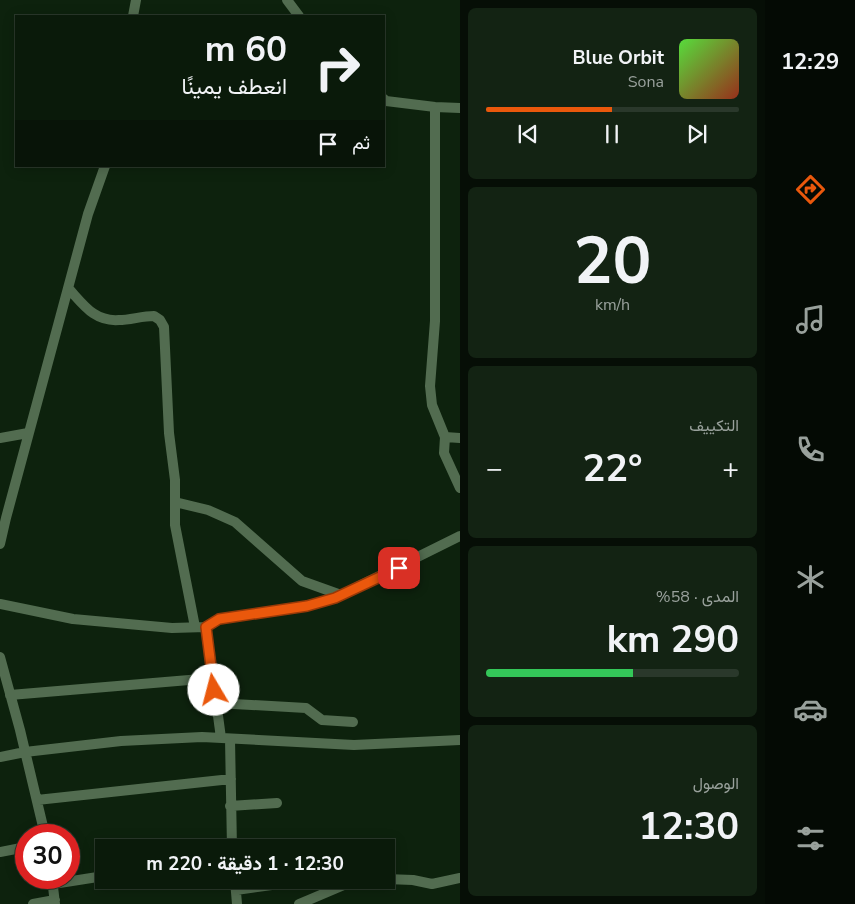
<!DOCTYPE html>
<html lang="ar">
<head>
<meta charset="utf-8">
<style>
  :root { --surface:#0a1a0a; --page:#132313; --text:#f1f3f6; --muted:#99a19c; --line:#2a382b; --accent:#ea580c }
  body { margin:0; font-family:"Nunito Sans",Vazirmatn,sans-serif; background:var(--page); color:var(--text); direction:rtl; height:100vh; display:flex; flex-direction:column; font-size:19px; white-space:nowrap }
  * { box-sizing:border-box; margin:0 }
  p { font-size:16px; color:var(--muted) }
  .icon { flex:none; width:28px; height:28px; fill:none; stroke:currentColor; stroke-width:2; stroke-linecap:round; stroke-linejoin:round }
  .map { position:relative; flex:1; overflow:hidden; direction:ltr }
  .details { display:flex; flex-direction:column; gap:8px; padding:8px; background:#060e06; width:305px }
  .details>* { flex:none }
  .top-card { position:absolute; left:15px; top:15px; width:370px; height:152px; border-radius:0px; box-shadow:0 2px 12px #0003,0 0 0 1px var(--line); direction:rtl; background:#0a1a0a; color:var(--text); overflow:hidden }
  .speed { position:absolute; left:15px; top:824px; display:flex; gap:10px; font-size:25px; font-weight:700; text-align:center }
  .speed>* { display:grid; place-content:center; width:65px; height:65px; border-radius:50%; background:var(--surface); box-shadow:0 2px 12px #0003,0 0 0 1px var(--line); line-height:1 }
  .speed .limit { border:8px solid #d22; background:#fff; color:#111 }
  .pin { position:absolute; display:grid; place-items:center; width:42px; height:42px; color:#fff; margin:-21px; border-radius:10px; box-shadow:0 2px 8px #0006 }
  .me { position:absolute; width:55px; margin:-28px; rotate:352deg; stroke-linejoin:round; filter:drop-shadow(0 0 4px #0008) }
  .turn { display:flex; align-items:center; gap:18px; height:105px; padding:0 15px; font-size:22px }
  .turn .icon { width:65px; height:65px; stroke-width:2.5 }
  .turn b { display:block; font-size:35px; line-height:42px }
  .then { display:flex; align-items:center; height:48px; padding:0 15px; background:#0003; gap:10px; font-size:19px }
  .big { font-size:38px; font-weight:700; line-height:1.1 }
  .details .tile { flex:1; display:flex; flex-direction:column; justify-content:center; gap:8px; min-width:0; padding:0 18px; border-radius:8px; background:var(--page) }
  .details .dial { align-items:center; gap:0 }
  .dial b { font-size:65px; line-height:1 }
  .song { display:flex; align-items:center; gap:15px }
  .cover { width:60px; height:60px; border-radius:8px; background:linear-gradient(135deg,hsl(110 70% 55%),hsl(10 70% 35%)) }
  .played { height:5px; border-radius:2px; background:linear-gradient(90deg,var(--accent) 50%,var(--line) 50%) }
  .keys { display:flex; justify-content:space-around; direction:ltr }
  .heat { display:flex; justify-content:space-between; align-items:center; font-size:28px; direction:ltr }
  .charge { height:8px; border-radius:4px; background:linear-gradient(90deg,#34c759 58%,var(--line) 0) }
  .trip { position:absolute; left:95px; top:839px; width:300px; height:50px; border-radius:0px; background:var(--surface); box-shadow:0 2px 12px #0003,0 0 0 1px var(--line); font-weight:700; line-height:50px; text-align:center; direction:rtl }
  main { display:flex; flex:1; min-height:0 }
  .menu { display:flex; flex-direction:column; width:90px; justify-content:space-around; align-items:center; background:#040a04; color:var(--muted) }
  .menu .icon { width:35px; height:35px }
  .menu .selected { color:var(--accent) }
  .menu b { font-size:22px; color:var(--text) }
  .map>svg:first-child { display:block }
</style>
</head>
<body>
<main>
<nav class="menu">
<b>12:29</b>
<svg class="icon selected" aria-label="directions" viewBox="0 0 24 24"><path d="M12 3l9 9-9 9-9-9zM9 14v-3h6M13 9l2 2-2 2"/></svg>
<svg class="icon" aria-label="music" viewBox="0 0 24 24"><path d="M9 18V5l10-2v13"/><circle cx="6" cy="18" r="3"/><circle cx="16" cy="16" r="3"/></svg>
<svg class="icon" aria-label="phone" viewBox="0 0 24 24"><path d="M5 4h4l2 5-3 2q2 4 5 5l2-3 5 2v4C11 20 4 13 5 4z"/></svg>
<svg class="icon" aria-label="climate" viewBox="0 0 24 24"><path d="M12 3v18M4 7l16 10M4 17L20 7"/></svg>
<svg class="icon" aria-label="car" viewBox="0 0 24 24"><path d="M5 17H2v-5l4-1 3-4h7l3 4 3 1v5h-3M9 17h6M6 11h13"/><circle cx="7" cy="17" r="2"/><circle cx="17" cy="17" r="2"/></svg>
<svg class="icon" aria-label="filters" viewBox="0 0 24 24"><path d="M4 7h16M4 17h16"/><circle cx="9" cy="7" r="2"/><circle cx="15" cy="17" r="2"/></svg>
</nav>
<section class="details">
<div class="tile">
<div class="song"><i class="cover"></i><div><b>Blue Orbit</b><p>Sona</p></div></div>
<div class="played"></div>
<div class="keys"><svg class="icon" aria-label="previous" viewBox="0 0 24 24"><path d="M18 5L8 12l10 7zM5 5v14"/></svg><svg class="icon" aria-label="pause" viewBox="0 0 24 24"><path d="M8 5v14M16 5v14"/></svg><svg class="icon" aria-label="next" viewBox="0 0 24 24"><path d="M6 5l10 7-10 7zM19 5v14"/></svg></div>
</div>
<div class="tile dial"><b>20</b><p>km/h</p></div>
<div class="tile"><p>التكييف</p>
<div class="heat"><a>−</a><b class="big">22°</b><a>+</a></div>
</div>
<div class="tile"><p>المدى · 58%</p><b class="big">290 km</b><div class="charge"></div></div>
<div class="tile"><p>الوصول</p><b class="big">12:30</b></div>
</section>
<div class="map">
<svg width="460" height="904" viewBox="0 0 460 904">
  <rect width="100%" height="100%" fill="#0d220d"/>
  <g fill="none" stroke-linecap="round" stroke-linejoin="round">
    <path stroke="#526c50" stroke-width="10" d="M287 0 299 16
      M133 16 136 0
      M384 99 386 101 435 107 460 108
      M435 107V321L430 386 432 405 445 437 460 438
      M68 288C83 304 94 322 119 320 130 320 142 316 154 316L160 320 164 327 169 433 175 480V525L195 627
      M445 437 444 453 460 488
      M0 438 28 433
      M175 502 208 510 235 522 302 581 341 595
      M0 544 6 518 88 214 105 166
      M0 604 73 619 172 628 206 627 219 619 307 606 335 598 460 536
      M206 627 221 738
      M0 657 20 730 45 835
      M10 695 213 678
      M216 703 306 708 322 720 353 722
      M230 739 232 848
      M0 757 25 752 121 741 202 737 354 745 460 740
      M37 800 231 779
      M230 806 277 803
      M0 852 26 847
      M52 878 55 904
      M386 879 413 880 432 884 460 878
      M235 880 237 904
      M53 884 104 876
      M236 890 279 884
      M33 904 55 900
      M299 904 344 885 362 880"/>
  </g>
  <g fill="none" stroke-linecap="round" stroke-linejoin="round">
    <g stroke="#983908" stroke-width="12">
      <path id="route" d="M214 690 206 627 219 619 307 606 335 598 399 568"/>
    </g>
    <use href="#route" stroke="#ea580c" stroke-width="9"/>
  </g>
</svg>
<div class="speed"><div class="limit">30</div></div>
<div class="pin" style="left:399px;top:568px;background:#d93025"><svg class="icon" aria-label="arrive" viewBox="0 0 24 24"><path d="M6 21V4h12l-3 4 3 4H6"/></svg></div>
<svg class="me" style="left:214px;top:690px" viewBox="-20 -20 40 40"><circle r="19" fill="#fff"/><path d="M0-13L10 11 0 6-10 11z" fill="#ea580c"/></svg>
<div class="trip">12:30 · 1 دقيقة · 220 m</div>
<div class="top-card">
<div class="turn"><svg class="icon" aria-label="right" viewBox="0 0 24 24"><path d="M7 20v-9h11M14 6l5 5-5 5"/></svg><div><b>60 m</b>انعطف يمينًا</div></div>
<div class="then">ثم<svg class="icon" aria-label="arrive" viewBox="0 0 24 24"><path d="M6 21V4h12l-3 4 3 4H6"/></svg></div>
</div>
</div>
</main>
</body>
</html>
